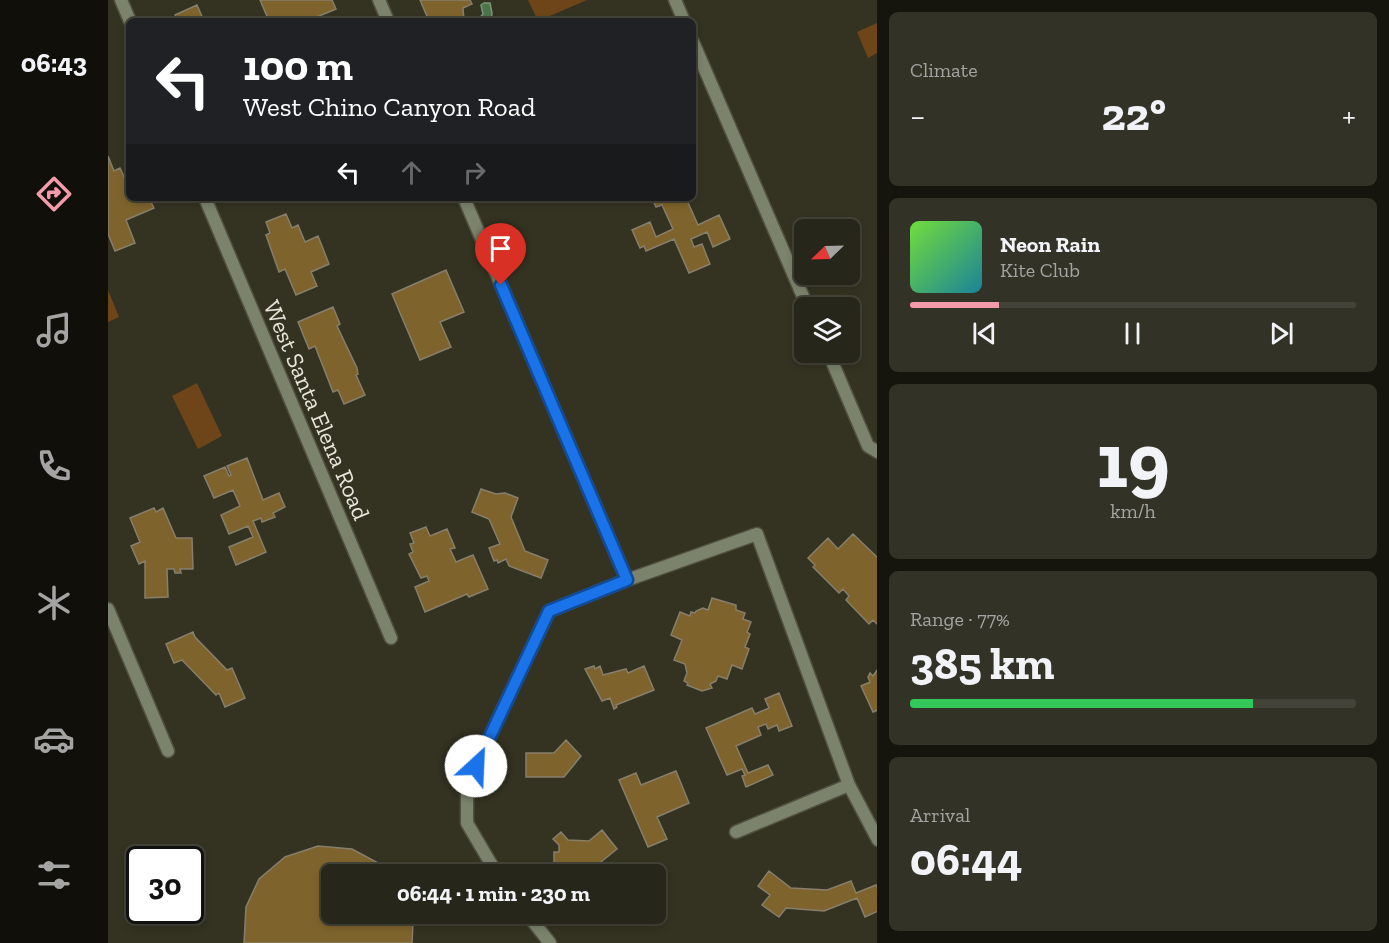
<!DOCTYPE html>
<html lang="en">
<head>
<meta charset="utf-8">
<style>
  :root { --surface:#27261a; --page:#333227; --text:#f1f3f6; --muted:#a4a5a2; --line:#434339; --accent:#f39aab }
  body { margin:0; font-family:"Zilla Slab",serif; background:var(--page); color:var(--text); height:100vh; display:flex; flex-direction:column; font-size:22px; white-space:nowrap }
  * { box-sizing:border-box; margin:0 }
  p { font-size:20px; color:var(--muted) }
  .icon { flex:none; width:33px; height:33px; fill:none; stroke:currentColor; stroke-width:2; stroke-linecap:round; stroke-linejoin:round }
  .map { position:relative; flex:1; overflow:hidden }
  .side { display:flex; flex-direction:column; gap:12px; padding:12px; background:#15150e; width:512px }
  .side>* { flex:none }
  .guide { position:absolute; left:18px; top:18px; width:570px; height:183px; border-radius:9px; box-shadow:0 3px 9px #0003,0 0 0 2px var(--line); background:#202124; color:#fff; overflow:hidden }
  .needle { width:39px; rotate:247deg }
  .tools { position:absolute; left:686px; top:219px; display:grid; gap:12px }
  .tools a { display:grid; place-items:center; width:66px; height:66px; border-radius:9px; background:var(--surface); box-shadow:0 3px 9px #0003,0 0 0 2px var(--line); font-size:30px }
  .speed { position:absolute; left:18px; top:846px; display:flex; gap:12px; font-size:30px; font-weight:700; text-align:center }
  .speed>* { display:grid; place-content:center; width:78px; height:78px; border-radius:50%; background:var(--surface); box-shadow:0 3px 9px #0003,0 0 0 2px var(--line); line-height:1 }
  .speed .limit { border:3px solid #111; border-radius:9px; background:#fff; color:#111 }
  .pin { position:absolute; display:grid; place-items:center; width:51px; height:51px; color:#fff; margin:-62px -26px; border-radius:50% 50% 50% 0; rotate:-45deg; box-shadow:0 0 6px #0007 }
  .pin .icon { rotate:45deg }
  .me { position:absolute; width:66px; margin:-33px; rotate:25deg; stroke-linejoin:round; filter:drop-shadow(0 0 4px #0008) }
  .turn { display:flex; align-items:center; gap:21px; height:126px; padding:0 18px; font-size:27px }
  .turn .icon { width:78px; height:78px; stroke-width:2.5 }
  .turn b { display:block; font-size:42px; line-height:51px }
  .lanes { display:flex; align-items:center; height:57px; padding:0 18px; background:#0003; justify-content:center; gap:30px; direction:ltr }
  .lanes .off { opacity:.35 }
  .big { font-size:45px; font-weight:800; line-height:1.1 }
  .side .card { flex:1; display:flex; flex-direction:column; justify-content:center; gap:9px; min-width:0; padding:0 21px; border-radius:9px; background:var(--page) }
  .side .dial { align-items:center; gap:0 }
  .dial b { font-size:78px; line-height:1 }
  .song { display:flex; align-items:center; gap:18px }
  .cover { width:72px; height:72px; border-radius:9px; background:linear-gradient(135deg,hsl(100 70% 55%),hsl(190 70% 35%)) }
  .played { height:6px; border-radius:3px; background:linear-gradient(90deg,var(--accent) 20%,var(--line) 20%) }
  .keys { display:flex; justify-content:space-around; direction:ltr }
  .heat { display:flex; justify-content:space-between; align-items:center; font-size:33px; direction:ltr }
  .charge { height:9px; border-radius:4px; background:linear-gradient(90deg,#34c759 77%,var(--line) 0) }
  .trip { position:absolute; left:213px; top:864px; width:345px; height:60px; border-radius:9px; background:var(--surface); box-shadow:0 3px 9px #0003,0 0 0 2px var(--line); font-weight:800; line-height:60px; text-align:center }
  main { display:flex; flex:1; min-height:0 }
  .dock { display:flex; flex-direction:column; width:108px; justify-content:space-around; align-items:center; background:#100f0a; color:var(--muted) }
  .dock .icon { width:42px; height:42px }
  .dock .current { color:var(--accent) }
  .dock b { font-size:27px; color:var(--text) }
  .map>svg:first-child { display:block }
</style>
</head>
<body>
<main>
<nav class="dock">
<b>06:43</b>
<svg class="icon current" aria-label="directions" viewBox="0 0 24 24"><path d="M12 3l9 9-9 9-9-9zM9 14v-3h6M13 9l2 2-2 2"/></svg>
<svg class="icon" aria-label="music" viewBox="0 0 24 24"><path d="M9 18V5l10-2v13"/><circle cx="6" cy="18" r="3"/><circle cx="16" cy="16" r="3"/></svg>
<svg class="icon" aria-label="phone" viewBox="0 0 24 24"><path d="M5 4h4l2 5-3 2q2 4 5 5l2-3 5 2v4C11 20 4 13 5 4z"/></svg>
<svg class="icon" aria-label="climate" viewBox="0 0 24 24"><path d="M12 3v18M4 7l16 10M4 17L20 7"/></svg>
<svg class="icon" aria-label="car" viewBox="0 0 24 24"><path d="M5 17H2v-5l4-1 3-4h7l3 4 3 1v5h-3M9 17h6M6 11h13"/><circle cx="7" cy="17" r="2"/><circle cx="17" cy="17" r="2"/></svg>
<svg class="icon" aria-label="filters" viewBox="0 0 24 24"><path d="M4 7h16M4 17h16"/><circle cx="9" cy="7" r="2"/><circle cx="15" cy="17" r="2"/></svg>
</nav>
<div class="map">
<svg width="770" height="943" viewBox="0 0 770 943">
  <rect width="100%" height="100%" fill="#343322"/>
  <path fill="#6e4519" d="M420 0H479L430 21Z
    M769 23V53L760 58 749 32Z
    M0 290 11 317 0 322Z
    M89 383 114 436 90 449 64 396Z"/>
  <path fill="#4c7449" stroke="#7a9675" stroke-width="1.5" d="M376 3H382L384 13 383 21H369L375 14 373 5Z"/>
  <path fill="#7e642c" stroke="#877e6c" stroke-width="1.5" d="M152 0H224L228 9 199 21H161Z
    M312 0H362L364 4 355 8 356 21H321Z
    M89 5 96 21H69L67 15Z
    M0 156 6 171 12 168 21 188V198H41L46 208 18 220 27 243 7 251 0 234Z
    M544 198H578L590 225 611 215 622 239 605 247 599 232 583 239 586 247 594 244 602 264 581 273 566 239 538 251 536 246 532 248 524 230 542 222 548 237 565 229 554 205 548 207Z
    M178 214 184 228 190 225 197 242 210 236 221 264 203 272 209 286 188 295 177 269 171 272 158 235 162 233 158 222Z
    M338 270 356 312 332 322 343 347 312 360 284 294Z
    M225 307 232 324 229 326 249 368 250 374 248 375 257 395 236 404 230 390 225 392 207 346 201 349 190 322Z
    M139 458 155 500 171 493 177 507 165 513 167 517 154 522 153 518 145 521 158 552 128 565 121 547 145 537 140 526 121 534 113 515 132 506 125 490 106 498 96 476 117 467 121 476 123 475 119 466Z
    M373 489 388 494 397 493 410 498 403 517 417 551 440 560 433 578 401 566 398 559 390 563 389 560 386 561 381 548 392 544 381 519 364 512Z
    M46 508 48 512 55 508 68 538H84L85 569H72L73 573H67L66 569H59L60 597 37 598V561L31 564 23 546 32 542 22 518Z
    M318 527 322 536 339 529 347 548 342 549 348 562 365 555 380 589 361 597 359 594 317 612 307 587 321 581 319 576 313 578 301 554 305 552 302 544 306 543 302 533Z
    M745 534 770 558V625L765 620 761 624 738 600 741 596 735 589 731 593 705 567 707 565 700 558 720 538 730 549Z
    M604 598 628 605V610L637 613 635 619 643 622 639 632 642 634 637 647 641 649 634 669 624 665 619 679 610 676 608 681 602 684 604 688 594 691 579 685 580 683 576 681 579 673 577 664 566 660 574 640 563 635 572 612 582 616 583 612 587 613 588 611 595 608 600 610Z
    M85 632 87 637 119 670 124 668 137 698 117 707 111 693 108 695 74 660 66 663 58 644Z
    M486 666 487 669 492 666 495 675 518 669 520 673 536 666 546 690 508 705 509 707 506 709 502 698 494 701 477 669Z
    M770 669V710L765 712 753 686 762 682 760 677 762 673 765 676Z
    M671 693 684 726 671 731 669 725 660 729 658 724 650 727 653 735 628 746 640 773 660 765 665 775 638 787 634 776 637 775 634 769 619 775 598 728 644 708 647 714 661 708 657 699Z
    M458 740 473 756 456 777H418V753H446Z
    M568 771 581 803 549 817 559 839 540 847 511 780 528 773 533 785Z
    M494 830 509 849 489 865H482L481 874 446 873V852H451V845L445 839 453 832 460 840 481 841Z
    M210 846 244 849 274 865 282 874H224V914H303L305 922 304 943H136L138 907 151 879 177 857Z
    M661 871 683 888 719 890 743 881 748 893 768 885 770 889V911L757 917 749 898 716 911 678 908 671 917 654 905 662 895 650 886Z"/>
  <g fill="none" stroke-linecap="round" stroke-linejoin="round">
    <g stroke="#515040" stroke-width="15">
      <path id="street" d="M13 0 22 21
        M271 0 280 21
        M567 0 576 21
        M585 42 700 308
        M97 198 283 638
        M356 198 519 580
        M720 352 760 446 770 452
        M0 609 60 751
        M628 832 741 785
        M389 874 359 823V785L441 611 519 580 649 534 741 785 770 840
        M419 914 442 943"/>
    </g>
    <use href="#street" stroke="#7b836c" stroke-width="12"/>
  </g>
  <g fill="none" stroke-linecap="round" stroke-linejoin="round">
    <g stroke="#114b97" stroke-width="15">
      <path id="route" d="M368 766 441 611 519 580 393 285"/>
    </g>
    <use href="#route" stroke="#1a73e8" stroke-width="10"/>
  </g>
  <g text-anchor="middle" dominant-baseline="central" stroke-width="6" stroke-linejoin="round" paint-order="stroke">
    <g font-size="24" fill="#e7e6db" stroke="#343322">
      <text transform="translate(209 410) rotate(67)">West Santa Elena Road</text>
    </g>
  </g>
</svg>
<div class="tools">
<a><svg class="needle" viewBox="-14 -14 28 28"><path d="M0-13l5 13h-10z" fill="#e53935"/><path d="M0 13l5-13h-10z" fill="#a4a5a2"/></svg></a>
<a><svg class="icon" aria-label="layers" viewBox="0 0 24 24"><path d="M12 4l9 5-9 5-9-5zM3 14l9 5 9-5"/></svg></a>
</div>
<div class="speed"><div class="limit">30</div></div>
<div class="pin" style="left:393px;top:285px;background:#d93025"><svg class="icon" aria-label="arrive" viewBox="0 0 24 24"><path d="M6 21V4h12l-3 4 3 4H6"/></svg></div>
<svg class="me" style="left:368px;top:766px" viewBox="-20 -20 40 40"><circle r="19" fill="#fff"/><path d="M0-13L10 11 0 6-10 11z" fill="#1a73e8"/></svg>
<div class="trip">06:44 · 1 min · 230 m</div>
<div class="guide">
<div class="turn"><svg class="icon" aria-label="left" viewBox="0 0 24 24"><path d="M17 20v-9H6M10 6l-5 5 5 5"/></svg><div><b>100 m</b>West Chino Canyon Road</div></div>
<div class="lanes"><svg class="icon" aria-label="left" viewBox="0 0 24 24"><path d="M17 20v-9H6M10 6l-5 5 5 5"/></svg><svg class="icon off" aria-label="ahead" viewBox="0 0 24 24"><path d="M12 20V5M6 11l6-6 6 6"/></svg><svg class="icon off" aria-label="right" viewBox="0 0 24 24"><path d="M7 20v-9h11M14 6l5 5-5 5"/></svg></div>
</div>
</div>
<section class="side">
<div class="card"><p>Climate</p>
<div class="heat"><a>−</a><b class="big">22°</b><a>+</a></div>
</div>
<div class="card">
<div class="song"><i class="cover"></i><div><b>Neon Rain</b><p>Kite Club</p></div></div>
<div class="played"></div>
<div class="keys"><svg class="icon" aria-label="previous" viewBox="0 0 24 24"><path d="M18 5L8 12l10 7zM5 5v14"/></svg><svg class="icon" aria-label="pause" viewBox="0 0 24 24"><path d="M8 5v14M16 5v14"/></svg><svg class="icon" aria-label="next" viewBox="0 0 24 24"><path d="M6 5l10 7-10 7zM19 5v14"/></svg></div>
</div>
<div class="card dial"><b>19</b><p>km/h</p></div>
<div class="card"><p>Range · 77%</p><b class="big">385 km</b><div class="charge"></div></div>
<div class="card"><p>Arrival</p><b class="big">06:44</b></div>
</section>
</main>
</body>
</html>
